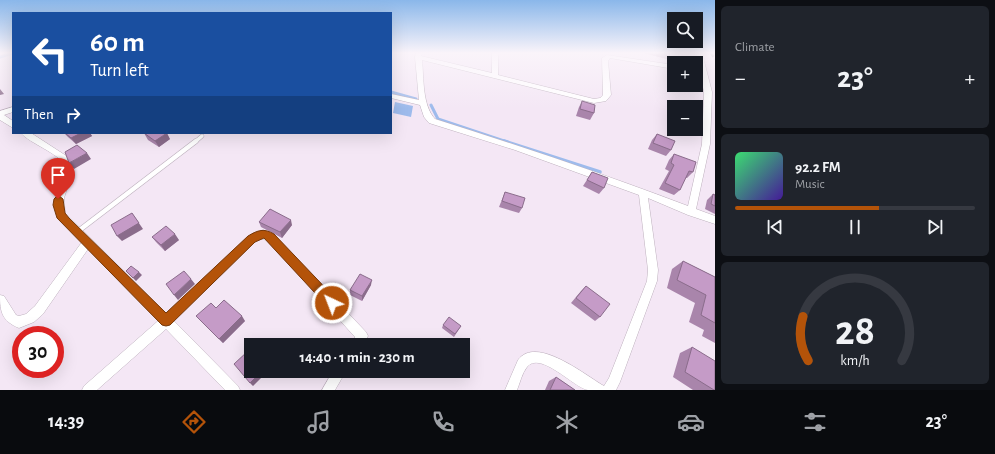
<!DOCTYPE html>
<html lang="en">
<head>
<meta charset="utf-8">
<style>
  :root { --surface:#171b24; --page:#20242c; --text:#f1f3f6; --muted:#9ea1a6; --line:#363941; --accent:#b45309 }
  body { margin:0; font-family:"Alegreya Sans",sans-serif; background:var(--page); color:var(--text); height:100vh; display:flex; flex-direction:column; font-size:15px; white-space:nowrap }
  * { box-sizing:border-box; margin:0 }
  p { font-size:13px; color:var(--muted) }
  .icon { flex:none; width:22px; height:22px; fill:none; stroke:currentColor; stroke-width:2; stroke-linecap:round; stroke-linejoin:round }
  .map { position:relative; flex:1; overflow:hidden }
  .drawer { display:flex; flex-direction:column; gap:6px; padding:6px; background:#0d0f14; width:280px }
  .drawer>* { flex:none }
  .top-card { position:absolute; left:12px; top:12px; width:380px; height:122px; border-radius:0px; box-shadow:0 4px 16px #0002; background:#1a4fa0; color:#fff; overflow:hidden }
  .buttons { position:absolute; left:667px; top:12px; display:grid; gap:8px }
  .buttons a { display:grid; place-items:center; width:36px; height:36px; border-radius:0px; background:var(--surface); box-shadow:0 4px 16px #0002; font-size:20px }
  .speed { position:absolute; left:12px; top:326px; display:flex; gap:8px; font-size:20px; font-weight:700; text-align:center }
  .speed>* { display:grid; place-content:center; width:52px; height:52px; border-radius:50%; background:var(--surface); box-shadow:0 4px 16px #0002; line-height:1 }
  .speed .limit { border:6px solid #d22; background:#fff; color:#111 }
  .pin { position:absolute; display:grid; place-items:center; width:34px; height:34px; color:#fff; margin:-41px -17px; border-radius:50% 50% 50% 0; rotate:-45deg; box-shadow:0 0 4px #0007 }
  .pin .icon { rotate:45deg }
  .me { position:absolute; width:44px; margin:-22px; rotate:317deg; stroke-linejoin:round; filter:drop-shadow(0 0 3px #0008) }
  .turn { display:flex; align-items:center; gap:14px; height:84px; padding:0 12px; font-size:18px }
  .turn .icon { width:52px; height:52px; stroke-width:2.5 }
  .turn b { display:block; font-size:28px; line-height:34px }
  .then { display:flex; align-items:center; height:38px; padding:0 12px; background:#0003; gap:8px; font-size:15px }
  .big { font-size:30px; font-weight:700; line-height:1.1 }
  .drawer .widget { flex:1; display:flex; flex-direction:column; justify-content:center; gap:6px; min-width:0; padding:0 14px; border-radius:6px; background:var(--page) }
  .drawer .dial { align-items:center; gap:0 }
  .dial svg { height:104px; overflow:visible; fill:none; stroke:var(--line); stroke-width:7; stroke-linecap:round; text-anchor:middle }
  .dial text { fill:var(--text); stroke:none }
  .song { display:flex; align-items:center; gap:12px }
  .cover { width:48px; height:48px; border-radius:6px; background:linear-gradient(135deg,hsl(140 70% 55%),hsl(260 70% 35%)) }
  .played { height:4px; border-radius:2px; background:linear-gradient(90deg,var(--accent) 60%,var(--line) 60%) }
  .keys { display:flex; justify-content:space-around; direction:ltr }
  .heat { display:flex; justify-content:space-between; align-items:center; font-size:22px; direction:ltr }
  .trip { position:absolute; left:244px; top:338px; width:226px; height:40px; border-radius:0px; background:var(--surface); box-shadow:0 4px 16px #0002; font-weight:700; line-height:40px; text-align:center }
  .tabs { display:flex; height:64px; justify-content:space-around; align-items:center; background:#090b0e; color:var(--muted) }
  .tabs .icon { width:28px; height:28px }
  .tabs .current { color:var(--accent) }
  .tabs b { font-size:18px; color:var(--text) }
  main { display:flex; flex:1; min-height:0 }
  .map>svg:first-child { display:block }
</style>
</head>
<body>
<main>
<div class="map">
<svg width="715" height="390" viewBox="0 0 715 390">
  <rect width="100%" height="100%" fill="#f4e7f5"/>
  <path fill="#9ebbec" d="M395 102 413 106 411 117 393 113Z"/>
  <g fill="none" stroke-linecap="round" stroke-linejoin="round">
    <path stroke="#9ebbec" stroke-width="3" d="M0 57 12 53
      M391 92 416 99
      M431 105 438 119 507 142"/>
    <path stroke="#9ebbec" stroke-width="3.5" d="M504 141 600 172"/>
    <g stroke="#beb1be" stroke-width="4.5">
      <path id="lane-far1" d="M195 142 202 136"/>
    </g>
    <g stroke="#beb1be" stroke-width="5.5">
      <path id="lane" d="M77 232 196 141"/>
    </g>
    <g stroke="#beb1be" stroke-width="1">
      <path id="street" d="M416 53H422L421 56 492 73V53H498V75L594 99 600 98 603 95 602 58 607 55 674 65V69L610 58 608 61 611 95 606 101 594 103 422 60C424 78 422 105 435 119 520 146 604 174 688 206L702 144 704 92 696 53H702L712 92 710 144 696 209 715 216V224L688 215 648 198 658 270 657 281 620 382 616 390C607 390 596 390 588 390 574 388 540 350 527 367 522 373 520 383 517 390H505L518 360C536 335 585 375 604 386L609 378 647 281 648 270 639 195 515 150 429 123 424 117 420 105 391 98V94L419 100 415 57Z
        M13 107V112L4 115 13 121V128L0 120V111Z
        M21 133H31L68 157 73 170 64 198 65 213 166 313 249 236 263 230 273 234 366 332 368 336 363 345H351L355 337 267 240 261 239 255 242 174 321 238 386 240 390H225L166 329 97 390H82L84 386 158 321 88 249 43 314 34 322 19 328C2 321 0 312 0 295L4 296 16 315 19 316 26 314 35 306 82 242C60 221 47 214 60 182 62 175 66 171 63 164 60 154 29 143 21 133Z
        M333 371H346L335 390H322Z"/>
    </g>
    <use href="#lane-far1" stroke="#fff" stroke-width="3.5"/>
    <use href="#lane" stroke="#fff" stroke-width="4.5"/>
    <use href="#street" fill="#fff" fill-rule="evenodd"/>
    <path stroke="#706871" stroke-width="2.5" stroke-dasharray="4.5 2.5" stroke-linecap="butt" d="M711 53 715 59"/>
  </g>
  <path fill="#a985ab" d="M643 53H670L669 56 667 59Z
    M582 101 594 113 590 120 576 116 579 107Z
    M64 133H90L92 136 76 144 68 137Z
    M144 133 170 139 159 147 148 140Z
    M657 134 671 150 666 156 648 149 652 140Z
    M674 154 693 172 687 178H685L680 190 674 195 659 189 669 171 665 169 669 160Z
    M592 172 604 188 599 194 583 186Z
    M505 192 522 208 519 213 499 207Z
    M713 194 715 195V214L705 209 707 200Z
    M259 222 292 225 282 238 261 227Z
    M152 237 179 240 165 251 156 242Z
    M683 261 715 277V343L702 336 704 330 689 322 695 303 667 288 672 269Z
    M371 285 362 301 350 295V290Z
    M586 286 600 317 595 321 571 303 581 291Z
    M216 308 245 321 223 343 196 316Z
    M443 325 461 326 454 337 442 328Z
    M692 347 715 390H693L673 377 680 353Z
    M364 371H373L371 375Z
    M556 377 575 390H545L549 381Z"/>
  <path fill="#8a6c8b" d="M0 89 4 94 0 95Z
    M81 133H90L92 136 76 144 71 138Z
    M167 133 170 139 159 147 155 141Z
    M87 153 91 159 74 169 69 163Z
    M132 213 143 229 122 241 117 236Z
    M291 220 292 225 282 238 280 232Z
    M175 234 179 240 165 251 161 245Z
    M139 272 142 275 136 281 133 278Z
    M191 279 195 284 178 300 174 295Z
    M372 280 371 285 362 301V296Z
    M242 316 245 321 223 343 219 339Z
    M262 371H266L267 372 253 386 250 383Z"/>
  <path fill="#c59bc7" stroke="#8a6c8b" d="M659 53H670L669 56Z
    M582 101 595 105 594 113 580 109Z
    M65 133H81L71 138Z
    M144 133H167L155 141Z
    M657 134 675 141 671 150 653 143Z
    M77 145 87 153 69 163 65 152Z
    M674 154 696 162 693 172 689 171 680 190 665 183 674 165 671 163Z
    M592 172 608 178 604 188 587 180Z
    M505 192 525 198 522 208 502 201Z
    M713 194 715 195V206L711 204Z
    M270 209 291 220 280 232 259 222Z
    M132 213 139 223 117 236 111 225Z
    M166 226 175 234 161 245 152 237Z
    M683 261 715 277V323L701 315 706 295 677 280Z
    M131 266 139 272 133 278 126 271Z
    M184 271 191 279 174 295 166 284Z
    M360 274 372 280 362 296 350 290Z
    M586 286 610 304 600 317 576 298Z
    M224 300 242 316 219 339 196 316 211 303 216 308Z
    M449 317 461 326 455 334 443 325Z
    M692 347 715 361V390H714L685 372Z
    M248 351 251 354V371H262L250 383 234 364Z
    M556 377 575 390H550Z"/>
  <linearGradient id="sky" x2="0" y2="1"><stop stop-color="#8ab7ea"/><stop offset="0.49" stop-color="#faf4fa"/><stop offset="1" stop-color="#faf4fa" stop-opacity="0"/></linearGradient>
  <rect width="715" height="108" fill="url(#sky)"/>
  <path fill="#b45309" stroke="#753606" d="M58 195 63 199 65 213 69 218 166 313 248 236C258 230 264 228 274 234L336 299 337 303 336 307 332 308 328 307 264 238 255 242 170 325 166 326 162 325 57 218 53 205 54 199Z"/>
</svg>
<div class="buttons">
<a><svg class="icon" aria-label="search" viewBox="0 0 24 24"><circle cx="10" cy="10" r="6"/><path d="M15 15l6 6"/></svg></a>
<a>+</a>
<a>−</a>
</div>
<div class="speed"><div class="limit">30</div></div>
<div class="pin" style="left:58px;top:199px;background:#d93025"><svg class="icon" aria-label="arrive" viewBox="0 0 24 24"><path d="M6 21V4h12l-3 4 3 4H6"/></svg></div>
<svg class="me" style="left:332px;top:303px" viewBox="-20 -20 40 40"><circle r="17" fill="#b45309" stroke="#fff" stroke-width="3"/><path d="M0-11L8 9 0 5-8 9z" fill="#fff"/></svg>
<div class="trip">14:40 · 1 min · 230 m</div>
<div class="top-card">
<div class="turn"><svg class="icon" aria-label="left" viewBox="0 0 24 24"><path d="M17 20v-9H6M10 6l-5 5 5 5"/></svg><div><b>60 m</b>Turn left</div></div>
<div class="then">Then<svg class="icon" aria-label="right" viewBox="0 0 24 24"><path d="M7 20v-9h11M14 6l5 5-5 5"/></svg></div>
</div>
</div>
<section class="drawer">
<div class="widget"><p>Climate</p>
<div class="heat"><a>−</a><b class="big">23°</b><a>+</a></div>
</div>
<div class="widget">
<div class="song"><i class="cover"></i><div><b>92.2 FM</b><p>Music</p></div></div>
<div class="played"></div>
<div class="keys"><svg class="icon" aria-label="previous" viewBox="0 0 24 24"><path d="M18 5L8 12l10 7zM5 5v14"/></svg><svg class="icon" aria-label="pause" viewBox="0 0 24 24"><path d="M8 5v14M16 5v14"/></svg><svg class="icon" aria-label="next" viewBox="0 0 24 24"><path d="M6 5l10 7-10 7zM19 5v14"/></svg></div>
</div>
<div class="widget dial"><svg viewBox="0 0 100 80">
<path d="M14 69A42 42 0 1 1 86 69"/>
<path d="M14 69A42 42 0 0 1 10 35" stroke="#b45309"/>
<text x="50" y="56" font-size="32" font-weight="700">28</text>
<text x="50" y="72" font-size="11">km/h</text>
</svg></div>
</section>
</main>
<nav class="tabs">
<b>14:39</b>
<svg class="icon current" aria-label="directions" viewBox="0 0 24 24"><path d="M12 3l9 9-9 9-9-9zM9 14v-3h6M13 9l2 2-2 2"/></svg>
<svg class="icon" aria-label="music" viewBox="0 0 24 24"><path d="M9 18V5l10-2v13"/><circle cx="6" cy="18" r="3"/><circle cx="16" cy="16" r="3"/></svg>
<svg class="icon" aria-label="phone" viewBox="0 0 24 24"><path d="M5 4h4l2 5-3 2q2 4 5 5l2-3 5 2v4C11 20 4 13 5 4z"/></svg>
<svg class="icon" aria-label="climate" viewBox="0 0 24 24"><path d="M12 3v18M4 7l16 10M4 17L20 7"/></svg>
<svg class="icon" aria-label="car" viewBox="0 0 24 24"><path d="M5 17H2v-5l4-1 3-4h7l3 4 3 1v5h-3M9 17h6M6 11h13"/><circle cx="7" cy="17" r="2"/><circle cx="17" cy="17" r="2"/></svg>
<svg class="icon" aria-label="filters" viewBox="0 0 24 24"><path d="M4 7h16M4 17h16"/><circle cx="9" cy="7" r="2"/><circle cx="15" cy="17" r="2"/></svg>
<b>23°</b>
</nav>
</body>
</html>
